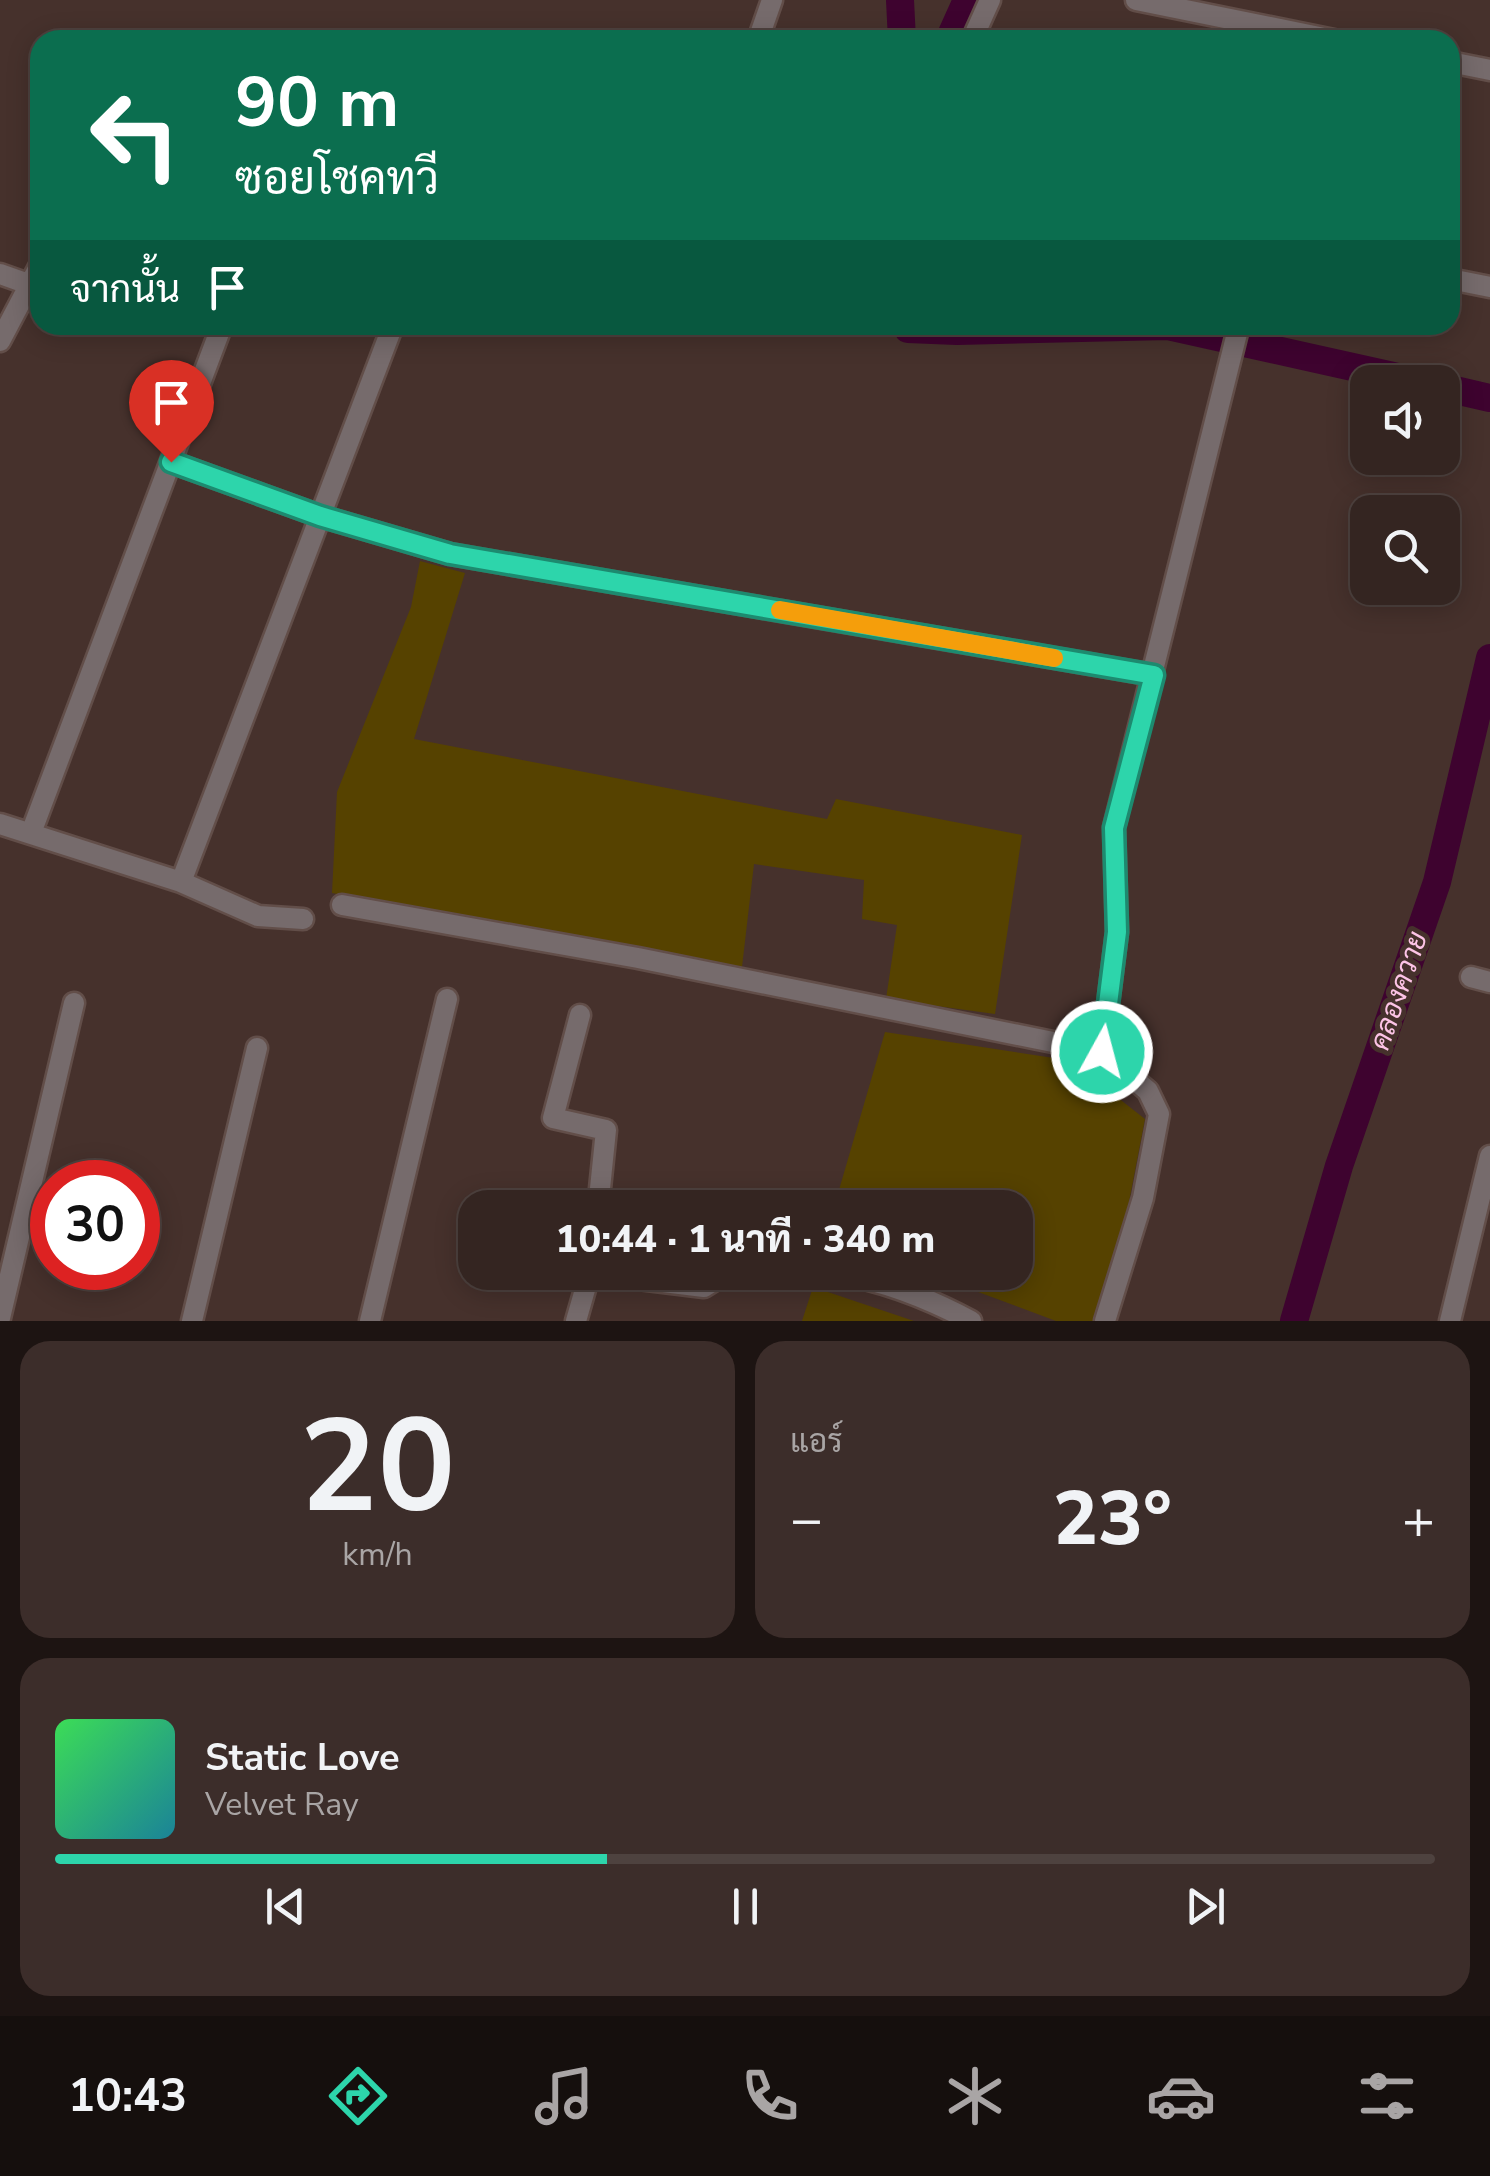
<!DOCTYPE html>
<html lang="th">
<head>
<meta charset="utf-8">
<style>
  :root { --surface:#342521; --page:#3c2d2a; --text:#f1f3f6; --muted:#a9a5a5; --line:#4e423f; --accent:#2dd5ab }
  body { margin:0; font-family:"Nunito Sans",Sarabun,sans-serif; background:var(--page); color:var(--text); height:100vh; display:flex; flex-direction:column; font-size:38px; white-space:nowrap }
  * { box-sizing:border-box; margin:0 }
  p { font-size:32px; color:var(--muted) }
  .icon { flex:none; width:55px; height:55px; fill:none; stroke:currentColor; stroke-width:2; stroke-linecap:round; stroke-linejoin:round }
  .map { position:relative; height:1321px; overflow:hidden }
  .side { display:flex; flex-direction:column; gap:20px; padding:20px; background:#1d1412; flex:1 }
  .side>* { flex:none }
  .guide { position:absolute; left:30px; top:30px; width:1430px; height:305px; border-radius:30px; box-shadow:0 5px 25px #0003,0 0 0 2px var(--line); background:#0b6e4f; color:#fff; overflow:hidden }
  .tools { position:absolute; left:1350px; top:365px; display:grid; gap:20px }
  .tools a { display:grid; place-items:center; width:110px; height:110px; border-radius:20px; background:var(--surface); box-shadow:0 5px 25px #0003,0 0 0 2px var(--line); font-size:50px }
  .speed { position:absolute; left:30px; top:1160px; display:flex; gap:20px; font-size:50px; font-weight:700; text-align:center }
  .speed>* { display:grid; place-content:center; width:130px; height:130px; border-radius:50%; background:var(--surface); box-shadow:0 5px 25px #0003,0 0 0 2px var(--line); line-height:1 }
  .speed .limit { border:15px solid #d22; background:#fff; color:#111 }
  .pin { position:absolute; display:grid; place-items:center; width:85px; height:85px; color:#fff; margin:-102px -42px; border-radius:50% 50% 50% 0; rotate:-45deg; box-shadow:0 0 10px #0007 }
  .pin .icon { rotate:45deg }
  .me { position:absolute; width:110px; margin:-55px; rotate:7deg; stroke-linejoin:round; filter:drop-shadow(0 0 8px #0008) }
  .turn { display:flex; align-items:center; gap:35px; height:210px; padding:0 40px; font-size:45px }
  .turn .icon { width:130px; height:130px; stroke-width:2.5 }
  .turn b { display:block; font-size:70px; line-height:85px }
  .then { display:flex; align-items:center; height:95px; padding:0 40px; background:#0003; gap:20px; font-size:38px }
  .big { font-size:75px; font-weight:800; line-height:1.1 }
  .side .tile { flex:1; display:flex; flex-direction:column; justify-content:center; gap:15px; min-width:0; padding:0 35px; border-radius:30px; background:var(--page) }
  .side .dial { align-items:center; gap:0 }
  .dial b { font-size:130px; line-height:1 }
  .song { display:flex; align-items:center; gap:30px }
  .cover { width:120px; height:120px; border-radius:15px; background:linear-gradient(135deg,hsl(130 70% 55%),hsl(190 70% 35%)) }
  .played { height:10px; border-radius:5px; background:linear-gradient(90deg,var(--accent) 40%,var(--line) 40%) }
  .keys { display:flex; justify-content:space-around; direction:ltr }
  .heat { display:flex; justify-content:space-between; align-items:center; font-size:55px; direction:ltr }
  .side .tiles { flex:1; display:grid; gap:20px; grid-template-columns:1fr 1fr }
  .tile:last-child { grid-column:span 2 }
  .trip { position:absolute; left:458px; top:1190px; width:575px; height:100px; border-radius:30px; background:var(--surface); box-shadow:0 5px 25px #0003,0 0 0 2px var(--line); font-weight:800; line-height:100px; text-align:center }
  .dock { display:flex; height:160px; justify-content:space-around; align-items:center; background:#150f0d; color:var(--muted) }
  .dock .icon { width:70px; height:70px }
  .dock .on { color:var(--accent) }
  .dock b { font-size:45px; color:var(--text) }
  .map>svg:first-child { display:block }
</style>
</head>
<body>
<div class="map">
<svg width="1490" height="1321" viewBox="0 0 1490 1321">
  <rect width="100%" height="100%" fill="#46312c"/>
  <path fill="#564200" d="M420 561 465 573 414 739 827 819 836 799 1022 835 995 1014 886 999 897 925 862 919 864 880 754 864 742 967 332 893 337 792 411 607Z
    M885 1032 1093 1064 1108 1090 1145 1119 1128 1207 1093 1321H1056L927 1273 1015 1272V1208L834 1207Z
    M813 1287 914 1321H802Z"/>
  <g fill="none" stroke-linecap="round" stroke-linejoin="round">
    <path stroke="#3e032f" stroke-width="28" d="M900 0 902 40
      M949 40 967 0
      M906 325 908 329 957 331 1168 326 1420 382
      M1442 387 1490 398
      M1294 1321 1339 1166 1437 882 1490 658"/>
    <g stroke="#624e49" stroke-width="25">
      <path id="minor" d="M1136 0 1334 40
        M758 40 772 0
        M972 40 990 0
        M1450 62 1490 70
        M0 274 31 285
        M1450 279 1490 287
        M0 341 40 265
        M171 462 320 516 450 554 1153 675
        M0 824 181 882 258 916 303 919
        M31 833 222 325
        M181 882 393 325
        M342 905 638 958 1102 1052 1148 1091 1159 1114 1143 1198 1105 1321
        M1471 977 1490 982
        M580 1015 553 1118 606 1130 598 1208
        M1102 1052 1117 932 1114 827 1239 325
        M824 1272C875 1277 926 1297 971 1321
        M590 1273 704 1287 728 1272
        M0 1318 74 1003
        M192 1321 257 1048
        M370 1321 447 999
        M576 1321 590 1272
        M1450 1321 1490 1156"/>
    </g>
    <use href="#minor" stroke="#766b6c" stroke-width="20"/>
  </g>
  <g fill="none" stroke-linecap="round" stroke-linejoin="round">
    <g stroke="#1d8a6f" stroke-width="25">
      <path id="route" d="M171 462 320 516 450 554 1154 675 1114 828 1117 932 1102 1052"/>
    </g>
    <use href="#route" stroke="#2dd5ab" stroke-width="18"/>
    <path stroke="#f59e0b" stroke-width="18" d="M780 610 1054 658"/>
  </g>
  <g text-anchor="middle" dominant-baseline="central" stroke-width="10" stroke-linejoin="round" paint-order="stroke">
    <g font-size="28" font-style="italic" fill="#fdc4e6" stroke="#46312c">
      <text transform="translate(1399 991) rotate(-71)">คลองควาย</text>
    </g>
  </g>
</svg>
<div class="tools">
<a><svg class="icon" aria-label="sound" viewBox="0 0 24 24"><path d="M4 9h4l5-4v14l-5-4H4zM17 9q2 3 0 6"/></svg></a>
<a><svg class="icon" aria-label="search" viewBox="0 0 24 24"><circle cx="10" cy="10" r="6"/><path d="M15 15l6 6"/></svg></a>
</div>
<div class="speed"><div class="limit">30</div></div>
<div class="pin" style="left:171px;top:462px;background:#d93025"><svg class="icon" aria-label="arrive" viewBox="0 0 24 24"><path d="M6 21V4h12l-3 4 3 4H6"/></svg></div>
<svg class="me" style="left:1102px;top:1052px" viewBox="-20 -20 40 40"><circle r="17" fill="#2dd5ab" stroke="#fff" stroke-width="3"/><path d="M0-11L8 9 0 5-8 9z" fill="#fff"/></svg>
<div class="trip">10:44 · 1 นาที · 340 m</div>
<div class="guide">
<div class="turn"><svg class="icon" aria-label="left" viewBox="0 0 24 24"><path d="M17 20v-9H6M10 6l-5 5 5 5"/></svg><div><b>90 m</b>ซอยโชคทวี</div></div>
<div class="then">จากนั้น<svg class="icon" aria-label="arrive" viewBox="0 0 24 24"><path d="M6 21V4h12l-3 4 3 4H6"/></svg></div>
</div>
</div>
<section class="side">
<div class="tiles">
<div class="tile dial"><b>20</b><p>km/h</p></div>
<div class="tile"><p>แอร์</p>
<div class="heat"><a>−</a><b class="big">23°</b><a>+</a></div>
</div>
<div class="tile">
<div class="song"><i class="cover"></i><div><b>Static Love</b><p>Velvet Ray</p></div></div>
<div class="played"></div>
<div class="keys"><svg class="icon" aria-label="previous" viewBox="0 0 24 24"><path d="M18 5L8 12l10 7zM5 5v14"/></svg><svg class="icon" aria-label="pause" viewBox="0 0 24 24"><path d="M8 5v14M16 5v14"/></svg><svg class="icon" aria-label="next" viewBox="0 0 24 24"><path d="M6 5l10 7-10 7zM19 5v14"/></svg></div>
</div>
</div>
</section>
<nav class="dock">
<b>10:43</b>
<svg class="icon on" aria-label="directions" viewBox="0 0 24 24"><path d="M12 3l9 9-9 9-9-9zM9 14v-3h6M13 9l2 2-2 2"/></svg>
<svg class="icon" aria-label="music" viewBox="0 0 24 24"><path d="M9 18V5l10-2v13"/><circle cx="6" cy="18" r="3"/><circle cx="16" cy="16" r="3"/></svg>
<svg class="icon" aria-label="phone" viewBox="0 0 24 24"><path d="M5 4h4l2 5-3 2q2 4 5 5l2-3 5 2v4C11 20 4 13 5 4z"/></svg>
<svg class="icon" aria-label="climate" viewBox="0 0 24 24"><path d="M12 3v18M4 7l16 10M4 17L20 7"/></svg>
<svg class="icon" aria-label="car" viewBox="0 0 24 24"><path d="M5 17H2v-5l4-1 3-4h7l3 4 3 1v5h-3M9 17h6M6 11h13"/><circle cx="7" cy="17" r="2"/><circle cx="17" cy="17" r="2"/></svg>
<svg class="icon" aria-label="filters" viewBox="0 0 24 24"><path d="M4 7h16M4 17h16"/><circle cx="9" cy="7" r="2"/><circle cx="15" cy="17" r="2"/></svg>
</nav>
</body>
</html>
